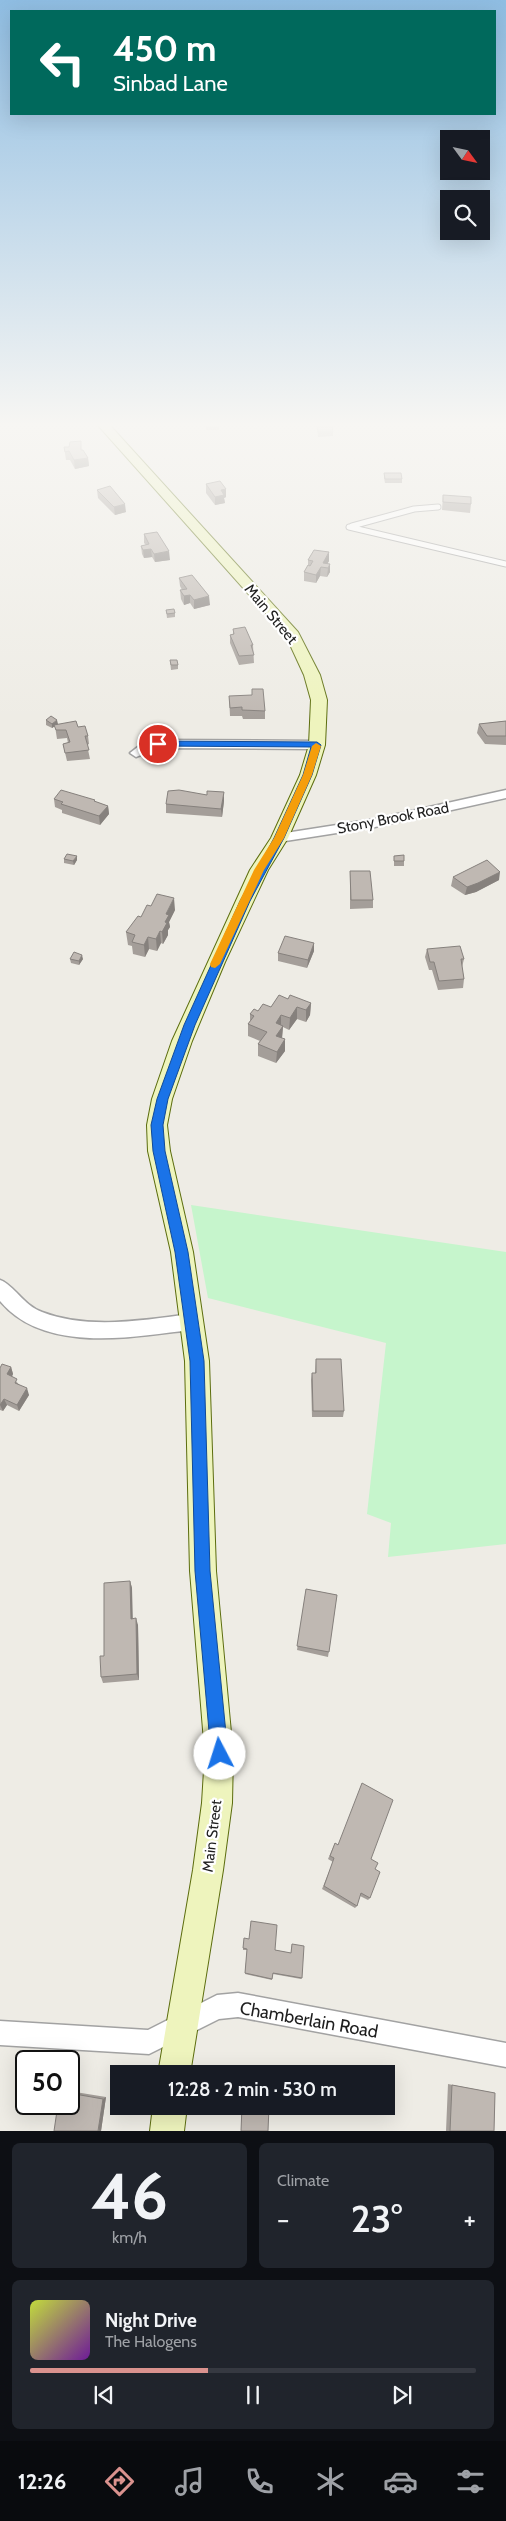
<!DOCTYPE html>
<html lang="en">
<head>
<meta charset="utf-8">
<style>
  :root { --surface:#171b24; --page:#20242c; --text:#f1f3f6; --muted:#9ea1a6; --line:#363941; --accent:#da928e }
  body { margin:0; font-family:Cabin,sans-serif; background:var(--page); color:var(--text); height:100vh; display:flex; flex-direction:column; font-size:19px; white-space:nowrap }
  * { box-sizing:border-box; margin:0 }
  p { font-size:16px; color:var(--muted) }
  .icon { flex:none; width:28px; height:28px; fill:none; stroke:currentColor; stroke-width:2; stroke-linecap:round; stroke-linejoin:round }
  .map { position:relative; height:2131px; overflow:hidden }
  .details { display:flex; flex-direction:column; gap:12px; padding:12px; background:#0d0f14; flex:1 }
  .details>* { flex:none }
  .banner { position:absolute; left:10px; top:10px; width:486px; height:105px; border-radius:0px; box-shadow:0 5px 20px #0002; background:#00695c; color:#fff; overflow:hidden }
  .needle { width:32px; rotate:123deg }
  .tools { position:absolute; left:440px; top:130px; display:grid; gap:10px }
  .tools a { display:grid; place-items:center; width:50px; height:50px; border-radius:0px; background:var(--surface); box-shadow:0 5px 20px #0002; font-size:25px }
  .speed { position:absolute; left:15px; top:2050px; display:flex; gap:10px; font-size:25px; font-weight:700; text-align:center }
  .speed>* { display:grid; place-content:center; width:65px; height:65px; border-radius:50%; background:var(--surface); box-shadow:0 5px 20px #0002; line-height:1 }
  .speed .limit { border:2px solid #111; border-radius:8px; background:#fff; color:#111 }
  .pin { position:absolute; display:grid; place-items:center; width:42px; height:42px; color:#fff; margin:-21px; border:2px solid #fff; border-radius:50%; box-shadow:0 1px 5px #0007 }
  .me { position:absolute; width:55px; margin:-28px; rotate:355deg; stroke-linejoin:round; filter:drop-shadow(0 0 4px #0008) }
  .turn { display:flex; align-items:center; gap:18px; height:105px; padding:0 20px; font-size:22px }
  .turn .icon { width:65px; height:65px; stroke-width:2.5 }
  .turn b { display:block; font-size:35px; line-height:42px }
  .big { font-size:38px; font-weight:600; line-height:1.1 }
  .details .widget { flex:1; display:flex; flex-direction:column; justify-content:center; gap:8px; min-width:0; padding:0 18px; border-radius:8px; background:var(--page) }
  .details .dial { align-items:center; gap:0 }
  .dial b { font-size:65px; line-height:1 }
  .song { display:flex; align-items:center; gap:15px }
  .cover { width:60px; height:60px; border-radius:8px; background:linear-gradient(135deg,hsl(70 70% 55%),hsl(280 70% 35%)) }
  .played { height:5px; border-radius:2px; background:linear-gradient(90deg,var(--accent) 40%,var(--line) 40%) }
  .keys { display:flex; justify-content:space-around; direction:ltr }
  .heat { display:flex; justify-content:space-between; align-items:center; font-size:28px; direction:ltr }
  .details .tiles { flex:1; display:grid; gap:12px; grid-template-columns:1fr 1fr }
  .widget:last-child { grid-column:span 2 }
  .trip { position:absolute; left:110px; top:2065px; width:285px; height:50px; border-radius:0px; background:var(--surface); box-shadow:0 5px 20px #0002; font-weight:600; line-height:50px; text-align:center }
  .tabs { display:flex; height:80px; justify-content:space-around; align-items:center; background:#090b0e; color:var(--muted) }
  .tabs .icon { width:35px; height:35px }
  .tabs .active { color:var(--accent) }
  .tabs b { font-size:22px; color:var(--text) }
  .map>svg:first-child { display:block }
</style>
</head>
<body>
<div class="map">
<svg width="506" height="2131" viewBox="0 0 506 2131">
  <rect width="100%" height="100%" fill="#eeece5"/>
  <path fill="#c6f5cc" d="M191 1205 506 1252V1544L388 1557 391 1523 367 1514 386 1343 208 1298Z"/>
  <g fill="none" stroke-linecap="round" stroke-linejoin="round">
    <g stroke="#a2a2a2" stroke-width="7">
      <path id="lane" d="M352 526 414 509 438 507
        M349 527 506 564"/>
    </g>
    <g stroke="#a2a2a2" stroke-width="3">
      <path id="street" d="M158 740 317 741 323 745 317 749 158 748 136 757 130 753 143 743Z
        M506 790V798L375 827 279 842 273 838 279 834 375 819Z
        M0 1280C14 1285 23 1305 42 1312 88 1330 144 1320 191 1314L197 1316 200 1322 197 1328 191 1330C131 1337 44 1354 0 1301Z
        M238 1993 506 2043V2067L238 2017 219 2019 149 2054 0 2045V2021L148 2030 217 1995Z"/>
    </g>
    <g stroke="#5c6d0e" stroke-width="2">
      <path id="secondary" d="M95 422H107L298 632 320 675 327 700 325 745 316 775 288 838 268 870 225 962 192 1041 172 1099 167 1125 170 1151 193 1252 209 1361 216 1571 233 1754 232 1803 223 1870 190 2074H158L193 1870 202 1803 205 1754 190 1571 185 1361 171 1252 148 1151 147 1125 152 1099 172 1041 250 870 271 838 300 775 309 745 311 700 304 675 286 636Z
        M153 2106H187L184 2131H150Z"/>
    </g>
    <use href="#lane" stroke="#fff" stroke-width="5"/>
    <use href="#street" fill="#fff" fill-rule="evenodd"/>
    <use href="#secondary" fill="#eef4bd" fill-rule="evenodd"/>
  </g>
  <path fill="#a49e99" d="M206 422H219V430H206Z
    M317 426 333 432V436L318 437Z
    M64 447 82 450 88 458 89 466 75 469 70 460H66Z
    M384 473 402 479V483H385L384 478Z
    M206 484 226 489V497L224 498 225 503 215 505 206 493Z
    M97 490 126 512 115 515 98 498Z
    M443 495 471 504 470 513 442 510Z
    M144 534 170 560 155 562 152 557 144 558 142 554 141 546 146 545 144 543Z
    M308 560 329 561 327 564 330 572 327 577 320 576 316 583 304 581V572L308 565Z
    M179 578 210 605 194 609 190 603 184 605 181 599 180 590H182L180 586Z
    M166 610 175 613V617L167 618Z
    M233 629 253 645 254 663 239 665 230 643V635L233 634Z
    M170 660 178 665V669L171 670Z
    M229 696 265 711V719H243L242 716H230Z
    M46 720 58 724 57 725 78 727 88 736 89 744 87 745 90 759 67 761 63 744 68 743 67 738 57 739 55 726 52 728 46 725Z
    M506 721V745L485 744 477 733 479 724Z
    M54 799 96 802 108 806 109 814 100 825 62 813V810L55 807Z
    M224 801 222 817 166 813V804Z
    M394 856 404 861V866H394Z
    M64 859 77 860 74 865 64 863Z
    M350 871 373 900V908L350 909Z
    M453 877 499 880 476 892 465 895 451 886Z
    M175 910 169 922 170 927 168 930V935L163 944 161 943 157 951 149 949 145 957 133 954 132 946 128 945 126 932 141 917Z
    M427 949 464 959 462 967 464 979 463 988 438 990 432 970H429L425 957Z
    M314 951 307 968 278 961V953Z
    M70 959H83L79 965 71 963Z
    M288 999 311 1003 310 1015 306 1022 297 1019 289 1030 283 1027 282 1038 285 1051 276 1063 258 1056V1044L260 1041 248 1036V1024L250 1021V1014L258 1011 271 1007Z
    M316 1359 344 1411 343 1417H312L311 1380 312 1373H315Z
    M11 1367 13 1374 12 1377 29 1395 19 1411 7 1405 3 1411 0 1410V1368Z
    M130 1581 132 1588V1619L138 1625 139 1680 103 1683 101 1677 104 1656Z
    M306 1589 337 1595 328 1657 297 1650Z
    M335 1843 371 1859 375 1869 370 1898 368 1900 360 1896 357 1906 355 1908 322 1889 333 1862 328 1859Z
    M292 1944 302 1978 301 1979 273 1974 272 1980 245 1974 247 1950H243V1948L275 1950 291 1953Z
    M448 2084 495 2093 494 2131H446Z
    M69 2091 106 2097 101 2131 69 2104Z"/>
  <path fill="#86817d" d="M88 458 89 466 75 469 74 460Z
    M226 489V497L224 498 225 503 215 505V497L221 490Z
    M125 504 126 512 115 515 114 507Z
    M151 549 152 557 144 558 143 550Z
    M169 551 170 560 155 562 154 554Z
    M329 552V561L325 568 323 563Z
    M330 564V572L327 577 328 568Z
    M321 567 320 576 316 583V575Z
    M190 595V603L184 605V596Z
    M209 596 210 605 194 609V600Z
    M57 720 58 724 52 728V724Z
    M224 792V801L222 817 221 809Z
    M108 806 109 814 100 825 99 816Z
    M77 856V860L74 865 73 861Z
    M500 872 499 880 476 892 465 895 467 887Z
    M174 898 175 910 169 922 170 927 168 930V935L163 944 162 932 166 914Z
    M160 931 161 943 157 951 156 939Z
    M148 937 149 949 145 957 144 945Z
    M314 943V951L307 968 308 960Z
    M82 955 83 959 79 965V961Z
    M311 1003 310 1015 306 1022V1010Z
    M297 1007V1019L289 1030 290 1018Z
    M281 1015V1026L276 1023Z
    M283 1026 282 1038 276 1036Z
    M285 1039V1051L276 1063 277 1052Z
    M11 1367 13 1374 9 1381 7 1374Z
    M27 1388 29 1395 19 1411 17 1405Z
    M4 1399 7 1405 3 1411 0 1405Z
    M130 1581 132 1588 133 1625 131 1619Z
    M136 1618 138 1625 139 1680 137 1674Z
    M106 2097 101 2131H98L103 2099Z"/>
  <path fill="#bfb8b2" stroke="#86817d" d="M317 426H332L333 432H318Z
    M81 441V450H83L88 458 74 460 69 451 65 452 64 447H69L70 442Z
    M384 473H401L402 479H385Z
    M220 481 226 489 221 490 224 495 215 497 206 484Z
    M110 486 125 504 114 507 97 490Z
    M443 495 471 497V504L443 502Z
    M157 532 169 551 154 554 151 549 143 550 141 546 149 544 144 534Z
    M314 550 329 552 323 563 330 564 328 568 321 567 316 575 304 572 308 565 310 566 313 561 308 560Z
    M192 575 209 596 194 600 190 595 184 596 180 590 187 589 179 578Z
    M174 609 175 613 167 614 166 610Z
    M245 627 253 645H251L254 655 239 656 230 635 234 634 233 629Z
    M170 660H177L178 665H171Z
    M252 689H263L265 711 242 710V707L230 708 229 696 252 695Z
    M51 716 57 720 52 724 46 720Z
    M76 721 78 727 85 726 88 736H85L89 750 65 753 63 744 70 742 66 730H56L54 725Z
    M506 721V736H487L479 724Z
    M61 790 95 800 94 801 108 806 99 816 61 804 63 802 54 799Z
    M179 790 207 795V791L224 792 221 809 166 804 168 791Z
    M67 854 77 856 73 861 64 859Z
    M404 855V861H394V856Z
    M487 860 500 872 478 883 467 887 453 877Z
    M350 871H370L373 900H351Z
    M157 894 174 898 166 914 169 915 165 922 167 923 162 932 160 931 156 939 148 937 144 945 132 942 135 935 126 932 138 916 141 917 147 905 151 906Z
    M285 936 314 943 308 960 278 953Z
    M460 946 464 959H461L464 979 439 981 434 962H430L427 949Z
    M74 952 82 955 79 961 70 959Z
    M279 995 288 999 290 995 311 1003 306 1010 297 1007 290 1018 281 1015 276 1023 283 1026 276 1036 285 1039 277 1052 258 1044 267 1032 248 1024 254 1016 250 1014 254 1009 258 1011 263 1004 271 1007Z
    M316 1359H341L344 1411H313L312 1373H316Z
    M2 1364 11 1367 7 1374 17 1379 15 1383 27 1388 17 1405 4 1399 0 1405V1368Z
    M130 1581 131 1619 136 1618 137 1674 101 1677 100 1656H104V1583Z
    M306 1589 337 1595 329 1652 297 1646Z
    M362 1783 393 1800 371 1859 378 1863 375 1869 380 1872 370 1898 361 1893 357 1906 324 1886 334 1858 330 1856 335 1843 338 1845Z
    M251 1921 277 1925 275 1950 291 1953 292 1944 304 1946 302 1978 273 1973 272 1979 245 1973 247 1949 243 1948 244 1938 249 1939Z
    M244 2069 270 2071V2074H244Z
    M452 2085 495 2093 494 2131H450Z
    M69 2093 103 2099 98 2131H54L58 2104H69Z
    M242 2106H269L268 2131H241Z"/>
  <linearGradient id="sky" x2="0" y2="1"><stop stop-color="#8fbde2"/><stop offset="0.59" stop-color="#f7f6f3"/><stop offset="1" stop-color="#f7f6f3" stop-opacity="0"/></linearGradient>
  <rect width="506" height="720" fill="url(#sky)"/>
  <path fill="#1a73e8" stroke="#114b97" d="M158 741 317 742 321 745 312 775 284 838 250 901 195 1025 168 1099 163 1125 165 1151 188 1252 204 1361 210 1571 228 1754 225 1760 220 1762 214 1760 211 1754 195 1571 190 1361 175 1252 153 1151 151 1125 157 1099 184 1025 240 901 274 838 303 775 311 747 155 746 154 744Z"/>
  <path fill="#f59e0b" d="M316 743 321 746 312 775 284 838 264 870 220 964 215 968 211 967 210 964 254 870 274 838 303 775 312 746Z"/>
  <g text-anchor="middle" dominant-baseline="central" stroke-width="4.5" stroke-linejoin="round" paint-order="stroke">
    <g font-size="15" fill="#1e1e1e" stroke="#fff">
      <text transform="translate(271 614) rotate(50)">Main Street</text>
      <text transform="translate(393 818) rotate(-11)">Stony Brook Road</text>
      <text transform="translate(212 1836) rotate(-83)">Main Street</text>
    </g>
    <g font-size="18" fill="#1e1e1e" stroke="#fff">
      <text transform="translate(309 2020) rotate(10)">Chamberlain Road</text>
    </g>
  </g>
</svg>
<div class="tools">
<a><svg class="needle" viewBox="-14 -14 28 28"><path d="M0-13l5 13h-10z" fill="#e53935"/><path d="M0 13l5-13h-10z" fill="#9ea1a6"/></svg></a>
<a><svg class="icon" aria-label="search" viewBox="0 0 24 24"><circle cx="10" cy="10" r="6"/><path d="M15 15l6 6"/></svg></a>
</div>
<div class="speed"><div class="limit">50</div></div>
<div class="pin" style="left:158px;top:744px;background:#d93025"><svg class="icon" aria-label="arrive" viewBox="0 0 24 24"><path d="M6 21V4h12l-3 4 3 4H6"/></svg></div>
<svg class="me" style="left:220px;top:1754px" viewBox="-20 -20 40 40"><circle r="19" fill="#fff"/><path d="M0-13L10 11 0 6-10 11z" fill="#1a73e8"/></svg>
<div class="trip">12:28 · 2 min · 530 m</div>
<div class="banner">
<div class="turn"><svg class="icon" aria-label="left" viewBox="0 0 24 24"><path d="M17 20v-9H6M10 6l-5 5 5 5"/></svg><div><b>450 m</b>Sinbad Lane</div></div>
</div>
</div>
<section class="details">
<div class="tiles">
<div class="widget dial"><b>46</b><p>km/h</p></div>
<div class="widget"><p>Climate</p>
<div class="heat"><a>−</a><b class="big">23°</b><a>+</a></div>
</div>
<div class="widget">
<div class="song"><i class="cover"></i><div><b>Night Drive</b><p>The Halogens</p></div></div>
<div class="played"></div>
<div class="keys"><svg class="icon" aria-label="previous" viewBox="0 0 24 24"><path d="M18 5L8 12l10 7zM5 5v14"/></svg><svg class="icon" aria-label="pause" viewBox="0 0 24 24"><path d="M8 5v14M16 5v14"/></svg><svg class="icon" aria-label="next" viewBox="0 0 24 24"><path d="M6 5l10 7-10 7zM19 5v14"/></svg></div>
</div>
</div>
</section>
<nav class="tabs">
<b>12:26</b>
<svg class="icon active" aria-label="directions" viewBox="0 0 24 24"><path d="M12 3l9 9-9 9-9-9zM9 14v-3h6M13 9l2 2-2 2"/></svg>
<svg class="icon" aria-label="music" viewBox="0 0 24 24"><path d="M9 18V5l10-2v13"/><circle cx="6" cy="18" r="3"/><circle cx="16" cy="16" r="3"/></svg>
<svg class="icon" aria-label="phone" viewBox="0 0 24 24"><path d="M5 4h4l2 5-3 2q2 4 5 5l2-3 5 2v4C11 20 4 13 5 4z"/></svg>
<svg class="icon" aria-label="climate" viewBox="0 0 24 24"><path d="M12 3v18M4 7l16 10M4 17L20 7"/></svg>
<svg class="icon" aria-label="car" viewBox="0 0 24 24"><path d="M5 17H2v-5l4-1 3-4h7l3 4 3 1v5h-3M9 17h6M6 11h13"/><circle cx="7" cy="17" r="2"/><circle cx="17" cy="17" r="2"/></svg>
<svg class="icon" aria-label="filters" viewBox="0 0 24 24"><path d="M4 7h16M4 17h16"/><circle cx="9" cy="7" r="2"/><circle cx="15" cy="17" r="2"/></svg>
</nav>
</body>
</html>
